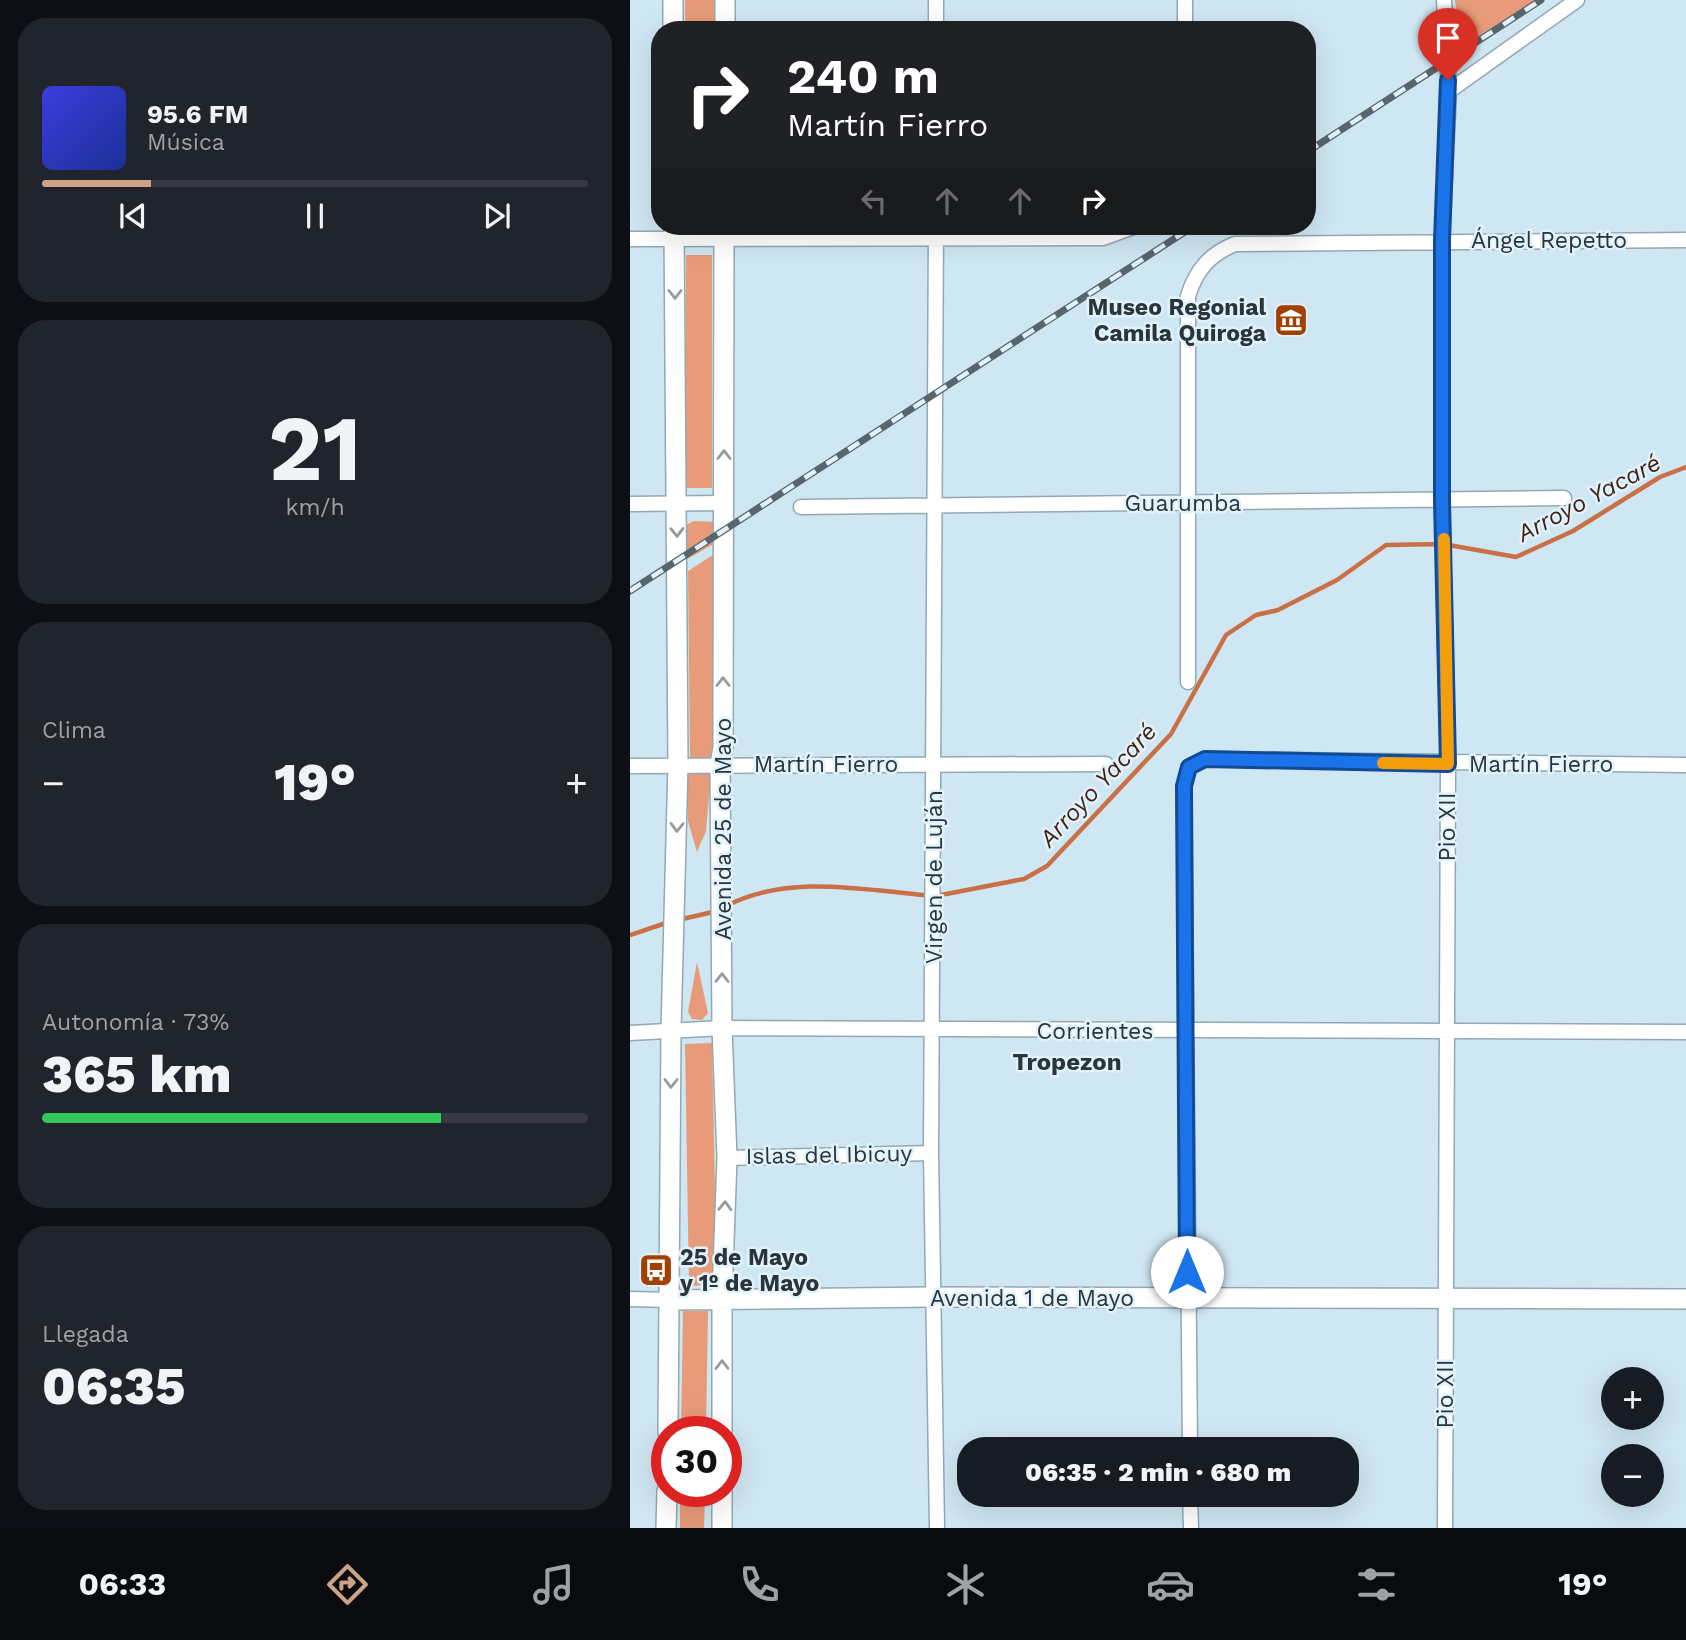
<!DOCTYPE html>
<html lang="es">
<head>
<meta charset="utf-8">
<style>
  :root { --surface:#171b24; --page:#20242c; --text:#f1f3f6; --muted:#9ea1a6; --line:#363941; --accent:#cda287 }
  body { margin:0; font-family:"Work Sans",sans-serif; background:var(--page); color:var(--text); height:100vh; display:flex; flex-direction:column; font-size:26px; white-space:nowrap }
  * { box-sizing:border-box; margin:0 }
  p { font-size:23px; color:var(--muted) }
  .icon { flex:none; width:38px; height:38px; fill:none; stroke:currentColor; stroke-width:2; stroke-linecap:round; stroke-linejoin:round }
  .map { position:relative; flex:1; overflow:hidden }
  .side { display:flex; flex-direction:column; gap:18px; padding:18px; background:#0d0f14; width:630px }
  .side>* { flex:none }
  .hud { position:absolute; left:21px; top:21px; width:665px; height:214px; border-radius:28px; box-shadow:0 7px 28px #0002; background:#202124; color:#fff; overflow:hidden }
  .controls { position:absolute; left:971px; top:1367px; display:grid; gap:14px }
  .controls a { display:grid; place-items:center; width:63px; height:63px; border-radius:50%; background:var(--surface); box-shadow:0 7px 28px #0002; font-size:35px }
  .speed { position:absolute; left:21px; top:1416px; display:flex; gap:14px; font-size:35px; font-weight:700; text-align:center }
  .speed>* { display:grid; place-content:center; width:91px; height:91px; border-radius:50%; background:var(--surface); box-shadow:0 7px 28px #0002; line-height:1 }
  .speed .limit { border:10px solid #d22; background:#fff; color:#111 }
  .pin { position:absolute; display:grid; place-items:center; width:60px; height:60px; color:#fff; margin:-72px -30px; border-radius:50% 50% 50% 0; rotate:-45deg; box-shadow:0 0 7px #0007 }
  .pin .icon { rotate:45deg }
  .me { position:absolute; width:77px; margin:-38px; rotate:0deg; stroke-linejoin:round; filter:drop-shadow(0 0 5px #0008) }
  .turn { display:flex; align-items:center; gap:24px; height:147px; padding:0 21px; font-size:32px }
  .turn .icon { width:91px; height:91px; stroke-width:2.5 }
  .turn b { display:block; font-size:49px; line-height:60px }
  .lanes { display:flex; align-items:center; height:66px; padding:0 21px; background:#0003; justify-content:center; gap:35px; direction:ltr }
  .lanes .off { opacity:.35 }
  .big { font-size:52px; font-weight:800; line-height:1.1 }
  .side .card { flex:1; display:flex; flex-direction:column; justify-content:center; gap:10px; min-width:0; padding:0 24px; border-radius:28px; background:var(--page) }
  .side .dial { align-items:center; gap:0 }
  .dial b { font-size:91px; line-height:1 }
  .song { display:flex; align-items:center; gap:21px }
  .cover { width:84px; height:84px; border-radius:10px; background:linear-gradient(135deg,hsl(240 70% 55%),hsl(230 70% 35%)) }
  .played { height:7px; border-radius:4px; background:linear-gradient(90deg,var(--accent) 20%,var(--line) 20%) }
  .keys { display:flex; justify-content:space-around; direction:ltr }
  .heat { display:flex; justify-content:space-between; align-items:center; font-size:38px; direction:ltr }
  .charge { height:10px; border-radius:5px; background:linear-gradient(90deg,#34c759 73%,var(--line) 0) }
  .trip { position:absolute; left:327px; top:1437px; width:402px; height:70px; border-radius:28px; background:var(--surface); box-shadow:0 7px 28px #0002; font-weight:800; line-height:70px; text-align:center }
  .menu { display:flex; height:112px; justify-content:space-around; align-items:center; background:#090b0e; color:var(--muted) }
  .menu .icon { width:49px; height:49px }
  .menu .on { color:var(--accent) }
  .menu b { font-size:32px; color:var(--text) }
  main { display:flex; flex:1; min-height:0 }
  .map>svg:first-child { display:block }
</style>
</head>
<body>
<main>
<section class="side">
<div class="card">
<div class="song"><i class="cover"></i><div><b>95.6 FM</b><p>Música</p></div></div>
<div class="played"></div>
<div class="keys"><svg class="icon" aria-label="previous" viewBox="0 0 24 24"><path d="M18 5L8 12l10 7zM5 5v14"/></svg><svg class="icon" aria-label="pause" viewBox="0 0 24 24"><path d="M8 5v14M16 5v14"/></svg><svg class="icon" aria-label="next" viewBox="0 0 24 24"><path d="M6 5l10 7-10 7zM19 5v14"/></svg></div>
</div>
<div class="card dial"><b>21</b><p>km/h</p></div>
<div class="card"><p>Clima</p>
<div class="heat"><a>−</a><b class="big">19°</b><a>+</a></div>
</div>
<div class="card"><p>Autonomía · 73%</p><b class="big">365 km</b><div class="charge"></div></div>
<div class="card"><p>Llegada</p><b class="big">06:35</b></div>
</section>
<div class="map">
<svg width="1056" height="1528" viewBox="0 0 1056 1528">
  <rect width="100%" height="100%" fill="#cfe7f3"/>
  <path fill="#e89b79" d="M55 0H86L85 30H55Z
    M825 0H906L831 47Z
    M56 255H82V488H55Z
    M64 521 87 522 92 539 56 560V525Z
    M86 553 87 760H60L58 571Z
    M56 774H81L76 831 67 852 58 821Z
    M67 962 78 1013 72 1020 62 1019 58 1012Z
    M82 1043 87 1285 59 1286 55 1044Z
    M53 1311H78L76 1431H51Z
    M50 1491H75L74 1528H50Z"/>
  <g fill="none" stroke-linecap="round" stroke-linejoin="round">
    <path stroke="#c97046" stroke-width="4.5" d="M311 895 394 879 417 866 541 734 596 635 626 615 648 610 707 580 756 545 813 544 886 557 943 531 1030 477 1056 467
      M98 905C158 875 229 889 293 895
      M48 920 87 911
      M0 935 39 922"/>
    <g stroke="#92a8b4" stroke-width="17">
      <path id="street" d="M814 0 819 91 812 240V500L818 764 815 1528
        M306 30V0
        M555 30V0
        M819 91 947 0
        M306 226 301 1153 307 1528
        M0 239 473 238 506 226
        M0 504 93 503
        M171 507 934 498
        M558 682V296C566 270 580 254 605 244L1056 240
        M0 766 476 764
        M0 1033 92 1028 1056 1032
        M97 1158 301 1153
        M0 1299 40 1300
        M560 1449 554 786 559 767 575 759 1056 765
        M560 1494 561 1528"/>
    </g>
    <g stroke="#92a8b4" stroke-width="22">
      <path id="secondary" d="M43 0V30
        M95 30V0
        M40 1300 304 1297 1056 1299
        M38 1432 41 1031 48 764 44 226
        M92 1432V1298L97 1158 92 1028 90 764 93 748 94 226
        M36 1528 37 1491
        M92 1528V1491"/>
    </g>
    <use href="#street" stroke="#fff" stroke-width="14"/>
    <use href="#secondary" stroke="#fff" stroke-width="19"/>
    <g stroke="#58656c" stroke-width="7">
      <path id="rail" d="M677 152 911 0
        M0 591 564 226"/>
    </g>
    <use href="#rail" stroke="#e0f3fd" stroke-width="4.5" stroke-dasharray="13" stroke-linecap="butt"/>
  </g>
  <defs><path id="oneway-chevron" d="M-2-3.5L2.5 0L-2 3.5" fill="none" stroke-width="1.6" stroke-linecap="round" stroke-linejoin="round" transform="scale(1.75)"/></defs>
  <g stroke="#959a9c">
    <use href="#oneway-chevron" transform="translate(45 294) rotate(90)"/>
    <use href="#oneway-chevron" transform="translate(94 455) rotate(-90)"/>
    <use href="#oneway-chevron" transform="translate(47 532) rotate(89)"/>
    <use href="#oneway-chevron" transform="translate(93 682) rotate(-90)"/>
    <use href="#oneway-chevron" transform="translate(47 827) rotate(91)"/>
    <use href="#oneway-chevron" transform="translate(92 978) rotate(-90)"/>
    <use href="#oneway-chevron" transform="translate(41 1083) rotate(90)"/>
    <use href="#oneway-chevron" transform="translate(95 1206) rotate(-88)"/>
    <use href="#oneway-chevron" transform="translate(92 1365) rotate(-90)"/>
  </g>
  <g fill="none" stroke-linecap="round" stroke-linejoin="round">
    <g stroke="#114b97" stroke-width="18">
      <path id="route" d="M557 1272 554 786 559 767 575 759 818 764 812 500V240L818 80"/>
    </g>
    <use href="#route" stroke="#1a73e8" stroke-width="12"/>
    <path stroke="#f59e0b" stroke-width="12" d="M753 763 818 764 814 539"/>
  </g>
  <defs>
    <g id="museum-square" transform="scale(1.75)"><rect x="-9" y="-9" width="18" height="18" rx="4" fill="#a24000" stroke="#e0f3fd"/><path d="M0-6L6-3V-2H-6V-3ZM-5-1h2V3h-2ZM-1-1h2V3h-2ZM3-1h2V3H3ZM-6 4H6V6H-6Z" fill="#fff"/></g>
    <g id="bus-square" transform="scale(1.75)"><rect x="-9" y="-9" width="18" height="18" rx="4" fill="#a24000" stroke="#e0f3fd"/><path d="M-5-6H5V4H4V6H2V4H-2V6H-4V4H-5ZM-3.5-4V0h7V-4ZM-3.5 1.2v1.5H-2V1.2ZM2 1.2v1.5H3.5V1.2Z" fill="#fff"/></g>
  </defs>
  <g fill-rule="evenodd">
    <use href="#museum-square" x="661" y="320"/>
    <use href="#bus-square" x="26" y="1270"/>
  </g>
  <g text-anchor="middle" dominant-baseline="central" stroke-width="5" stroke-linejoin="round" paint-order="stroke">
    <g font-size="23" fill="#2b3439" stroke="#e0f3fd">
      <text x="919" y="240">Ángel Repetto</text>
      <text x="553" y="503">Guarumba</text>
      <text x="196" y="764">Martín Fierro</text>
      <text x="911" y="764">Martín Fierro</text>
      <text transform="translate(817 827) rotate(-90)">Pio XII</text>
      <text transform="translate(93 829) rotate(-90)">Avenida 25 de Mayo</text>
      <text transform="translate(304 877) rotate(-90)">Virgen de Luján</text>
      <text x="465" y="1031">Corrientes</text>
      <text transform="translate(199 1155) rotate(-1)">Islas del Ibicuy</text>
      <text x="402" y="1298">Avenida 1 de Mayo</text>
      <text transform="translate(815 1394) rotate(-90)">Pio XII</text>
    </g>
    <g font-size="23" font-weight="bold" fill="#2b3439" stroke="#e0f3fd" text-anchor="end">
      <text x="636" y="307">Museo Regonial<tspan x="636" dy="26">Camila Quiroga</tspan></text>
      <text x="50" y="1257" text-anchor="start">25 de Mayo<tspan x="50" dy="26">y 1º de Mayo</tspan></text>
    </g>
    <g font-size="24" font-style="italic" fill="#431e0d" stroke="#e0f3fd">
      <text transform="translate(959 498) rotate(-28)">Arroyo Yacaré</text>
      <text transform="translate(468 785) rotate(-47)">Arroyo Yacaré</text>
    </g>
    <g font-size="24" font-weight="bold" fill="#2b3439" stroke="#e0f3fd">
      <text x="437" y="1062">Tropezon</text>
    </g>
  </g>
</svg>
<div class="controls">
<a>+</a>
<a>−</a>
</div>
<div class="speed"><div class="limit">30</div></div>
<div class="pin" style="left:818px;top:80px;background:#d93025"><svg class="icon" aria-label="arrive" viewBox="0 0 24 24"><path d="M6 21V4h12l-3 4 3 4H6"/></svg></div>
<svg class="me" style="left:557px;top:1272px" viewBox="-20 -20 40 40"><circle r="19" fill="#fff"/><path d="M0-13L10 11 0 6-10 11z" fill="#1a73e8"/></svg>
<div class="trip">06:35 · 2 min · 680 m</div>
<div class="hud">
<div class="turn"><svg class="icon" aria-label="right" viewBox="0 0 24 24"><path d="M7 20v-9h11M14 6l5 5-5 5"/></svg><div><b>240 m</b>Martín Fierro</div></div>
<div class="lanes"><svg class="icon off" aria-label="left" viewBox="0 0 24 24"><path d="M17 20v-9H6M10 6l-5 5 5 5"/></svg><svg class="icon off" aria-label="ahead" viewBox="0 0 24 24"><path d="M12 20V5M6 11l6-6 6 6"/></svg><svg class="icon off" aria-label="ahead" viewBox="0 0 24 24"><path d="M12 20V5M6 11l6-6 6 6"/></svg><svg class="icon" aria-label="right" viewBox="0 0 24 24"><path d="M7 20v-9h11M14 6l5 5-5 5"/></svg></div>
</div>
</div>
</main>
<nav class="menu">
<b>06:33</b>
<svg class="icon on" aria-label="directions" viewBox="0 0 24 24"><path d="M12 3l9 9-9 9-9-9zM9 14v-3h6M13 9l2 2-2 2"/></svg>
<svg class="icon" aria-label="music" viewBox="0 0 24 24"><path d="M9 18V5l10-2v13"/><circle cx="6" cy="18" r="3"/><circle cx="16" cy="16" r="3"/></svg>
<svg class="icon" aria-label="phone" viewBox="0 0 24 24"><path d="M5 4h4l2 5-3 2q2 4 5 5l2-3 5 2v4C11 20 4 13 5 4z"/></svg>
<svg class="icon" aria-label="climate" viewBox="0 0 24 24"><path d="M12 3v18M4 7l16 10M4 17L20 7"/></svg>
<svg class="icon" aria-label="car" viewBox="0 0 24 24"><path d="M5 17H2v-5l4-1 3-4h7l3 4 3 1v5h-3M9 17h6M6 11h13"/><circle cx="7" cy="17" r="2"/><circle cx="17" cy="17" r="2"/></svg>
<svg class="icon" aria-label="filters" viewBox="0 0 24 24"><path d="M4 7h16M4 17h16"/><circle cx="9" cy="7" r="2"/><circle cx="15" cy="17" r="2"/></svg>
<b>19°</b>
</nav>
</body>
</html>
